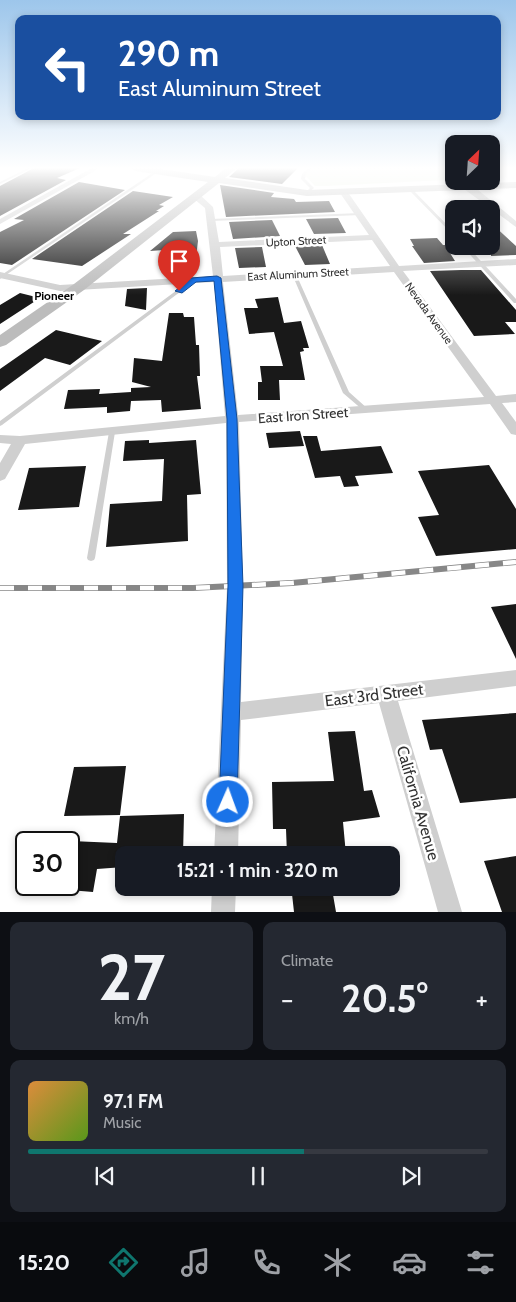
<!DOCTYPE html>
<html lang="en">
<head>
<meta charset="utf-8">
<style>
  :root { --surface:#171b24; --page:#242831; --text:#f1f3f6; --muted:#9ea1a6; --line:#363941; --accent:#0f766e }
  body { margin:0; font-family:Cabin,sans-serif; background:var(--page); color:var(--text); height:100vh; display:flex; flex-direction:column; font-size:19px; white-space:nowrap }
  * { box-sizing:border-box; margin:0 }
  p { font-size:16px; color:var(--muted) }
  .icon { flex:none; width:28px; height:28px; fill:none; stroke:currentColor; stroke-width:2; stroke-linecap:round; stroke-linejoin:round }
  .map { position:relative; height:912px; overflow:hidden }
  .side { display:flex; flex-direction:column; gap:10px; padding:10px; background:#0d0f14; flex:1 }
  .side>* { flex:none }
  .top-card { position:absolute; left:15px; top:15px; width:486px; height:105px; border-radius:10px; box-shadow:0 2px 8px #0003; background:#1a4fa0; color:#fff; overflow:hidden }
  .needle { width:32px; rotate:25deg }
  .buttons { position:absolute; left:445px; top:135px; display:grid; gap:10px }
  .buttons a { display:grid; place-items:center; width:55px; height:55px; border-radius:10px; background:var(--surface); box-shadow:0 2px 8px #0003; font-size:25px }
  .speed { position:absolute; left:15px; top:831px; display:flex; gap:10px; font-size:25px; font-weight:700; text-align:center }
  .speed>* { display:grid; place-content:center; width:65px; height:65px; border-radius:50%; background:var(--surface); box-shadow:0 2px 8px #0003; line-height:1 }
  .speed .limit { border:2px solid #111; border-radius:8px; background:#fff; color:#111 }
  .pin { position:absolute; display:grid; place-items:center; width:42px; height:42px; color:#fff; margin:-51px -21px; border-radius:50% 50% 50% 0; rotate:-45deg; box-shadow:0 0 5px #0007 }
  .pin .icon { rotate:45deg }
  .me { position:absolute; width:55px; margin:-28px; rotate:2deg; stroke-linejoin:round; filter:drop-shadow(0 0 4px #0008) }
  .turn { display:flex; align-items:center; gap:18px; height:105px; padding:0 20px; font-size:22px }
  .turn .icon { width:65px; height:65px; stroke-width:2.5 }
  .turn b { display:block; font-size:35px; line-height:42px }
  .big { font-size:38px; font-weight:700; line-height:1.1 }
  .side .widget { flex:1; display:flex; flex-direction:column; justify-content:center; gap:8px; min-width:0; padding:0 18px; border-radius:10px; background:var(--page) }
  .side .dial { align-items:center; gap:0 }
  .dial b { font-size:65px; line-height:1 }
  .song { display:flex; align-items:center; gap:15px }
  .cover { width:60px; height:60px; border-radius:8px; background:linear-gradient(135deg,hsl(30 70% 55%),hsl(90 70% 35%)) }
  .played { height:5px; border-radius:2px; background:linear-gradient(90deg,var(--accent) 60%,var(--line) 60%) }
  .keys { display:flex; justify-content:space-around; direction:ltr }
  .heat { display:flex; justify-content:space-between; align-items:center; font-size:28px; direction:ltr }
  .side .tiles { flex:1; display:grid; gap:10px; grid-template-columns:1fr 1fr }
  .widget:last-child { grid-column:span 2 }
  .trip { position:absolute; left:115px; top:846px; width:285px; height:50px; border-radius:10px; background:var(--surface); box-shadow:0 2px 8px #0003; font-weight:700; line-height:50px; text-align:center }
  .tabs { display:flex; height:80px; justify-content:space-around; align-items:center; background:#090b0e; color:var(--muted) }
  .tabs .icon { width:35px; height:35px }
  .tabs .selected { color:var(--accent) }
  .tabs b { font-size:22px; color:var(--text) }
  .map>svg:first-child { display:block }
</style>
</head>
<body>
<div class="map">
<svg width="516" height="912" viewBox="0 0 516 912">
  <rect width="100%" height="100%" fill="#fff"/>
  <path fill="#e8efe0" d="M311 168H450L445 180 325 186H315L305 175Z"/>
  <path fill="#191919" d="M34 168H80L57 178 66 180 0 216V186Z
    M239 168H298L282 184 229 177Z
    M79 182 125 190 12 265 0 263V232L24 220 14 219Z
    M220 185 274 193 271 197 294 199 296 202 329 201 335 212 226 217Z
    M133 191 173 197 159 205 164 206 156 211H159L123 234H131L82 266 32 259Z
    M338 218 346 233 314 234 306 219Z
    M272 220 280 236 233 239 229 222Z
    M491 223 516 246V255L491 256Z
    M196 231 198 241 195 265 176 266 178 249 150 251 173 232Z
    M437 238 443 245H445L455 261 424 263 412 246H414L410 239Z
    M322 245 330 264 305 265 295 246Z
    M262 247 266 267 239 268 235 248Z
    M461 270H481L516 310V322H505L515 334 474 336 430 271Z
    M147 288 146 310 125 306 127 289Z
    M20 293 40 298 0 324V305Z
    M278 297 284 323 301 321 309 348H303L304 351 300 352 305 380H279L280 400H258V382H262L260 366H283L274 332 249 334 244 308H258L255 299Z
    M169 313H183L184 317H194L196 345H199L200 376H197L201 409 162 412 161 400 131 401 130 411 107 413V407L64 409 68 390 100 389 99 394 131 392V388L151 387 132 382 134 358 162 361Z
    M56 330 102 341 70 365 45 358 0 391V369Z
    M300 431 304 446 269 448 266 433Z
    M303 436H317L321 451 381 446 393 473 355 476 359 486 344 487 340 476 315 478Z
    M149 440V443L196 440 201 494 187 495 188 541 106 547 110 504 162 501 164 459 123 461 125 441Z
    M489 465 516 509V549L436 556 418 517 439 515 418 471Z
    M86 466 79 507 18 510 29 468Z
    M516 604V659L491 607Z
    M516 713V798L460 803 442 749 430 750 422 720Z
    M355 731 364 791 372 790 380 817 343 822 346 855H287L286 829H273L272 782 334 781 328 732Z
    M126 766 120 815 64 816 74 767Z
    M184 814 183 855H124V867L97 869 93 892 69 890V853L71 841 117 843 120 816Z
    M516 856V912H502L484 861Z
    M332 889 336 912H294L292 894Z"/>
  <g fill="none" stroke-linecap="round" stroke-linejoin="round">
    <path fill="#cfcfcf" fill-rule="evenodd" d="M28 168H32L0 184V182Z
      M160 168H164L0 279V276Z
      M308 168H312L306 174 305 179 314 188 307 194 305 193 310 188 301 179 302 174Z
      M410 189H412L454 232V236L410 191Z
      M360 213H361V215L211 221 209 220 211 219Z
      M462 246H467L516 299V303H514Z
      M292 273 296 274 349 392 368 409 369 410 368 411H364L343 393 292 274Z
      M192 279 196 280 2 425 0 426V421Z
      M112 430 115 432 95 558 94 560 91 561 88 560 87 558 109 432Z"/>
    <path fill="#cfcfcf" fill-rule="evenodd" d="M92 168H100L0 224V219Z
      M460 181H467L516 221V227L464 189Z
      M341 191H347L399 266 516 259V265L403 271 496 396 516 394V402L502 403 516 422V435L511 434 490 404 239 422 243 586 241 702 516 670V686L398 701 462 912H438L379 703 241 720 238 855H214L227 586 226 423 25 444 5 479 0 481V463L11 444 0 443V435L20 436 225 416 214 282 60 291 0 278V272L60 285 213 276 205 208 193 198V194H199L213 207 219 242 369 235 340 193ZM372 240 390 266 223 276 220 247ZM394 272 484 397 238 415 223 282Z
      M212 888H236L235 912H211Z"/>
    <path fill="#bcbcbc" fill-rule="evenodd" d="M130 168H154L215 177 226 168H237L225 178 307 190 516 182V188L307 196 219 183 84 290 6 345 0 347V335L74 284 208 182 135 171Z"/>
    <g stroke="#878787" stroke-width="6">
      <path id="rail" d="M0 588H193L292 583 516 562"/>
    </g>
    <use href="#rail" stroke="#fff" stroke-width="4.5" stroke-dasharray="14" stroke-linecap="butt"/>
  </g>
  <linearGradient id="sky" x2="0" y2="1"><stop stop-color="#9dc6eb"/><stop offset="0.57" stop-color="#fff"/><stop offset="1" stop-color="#fff" stop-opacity="0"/></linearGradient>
  <rect width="516" height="295" fill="url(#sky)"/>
  <path fill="#1a73e8" stroke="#114b97" d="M217 276 221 278 237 419 243 586 237 802 235 808 228 811 222 808 219 802 228 586 227 419 214 281 196 282 182 293 175 291 191 278Z"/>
  <g text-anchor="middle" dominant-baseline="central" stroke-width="5" stroke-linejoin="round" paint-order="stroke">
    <g font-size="11" fill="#323232" stroke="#fff">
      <text transform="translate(296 241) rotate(-3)">Upton Street</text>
      <text transform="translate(298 274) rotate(-3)">East Aluminum Street</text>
      <text transform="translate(429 313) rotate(54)">Nevada Avenue</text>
    </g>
    <g font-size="12" font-weight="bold" fill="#000" stroke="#fff">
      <text x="54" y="295">Pioneer</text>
    </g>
    <g font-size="14" fill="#323232" stroke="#fff">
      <text transform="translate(303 415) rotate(-4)">East Iron Street</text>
    </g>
    <g font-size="16" fill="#323232" stroke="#fff">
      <text transform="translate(374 695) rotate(-7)">East 3rd Street</text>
      <text transform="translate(418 803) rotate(74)">California Avenue</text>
    </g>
  </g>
</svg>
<div class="buttons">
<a><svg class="needle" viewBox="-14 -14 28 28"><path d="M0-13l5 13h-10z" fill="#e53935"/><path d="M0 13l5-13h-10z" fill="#9ea1a6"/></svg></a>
<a><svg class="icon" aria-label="sound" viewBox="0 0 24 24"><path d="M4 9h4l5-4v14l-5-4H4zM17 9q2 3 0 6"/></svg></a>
</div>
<div class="speed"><div class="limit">30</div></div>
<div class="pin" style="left:179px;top:291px;background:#d93025"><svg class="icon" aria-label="arrive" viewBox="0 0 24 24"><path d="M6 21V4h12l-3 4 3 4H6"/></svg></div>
<svg class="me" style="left:228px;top:802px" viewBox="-20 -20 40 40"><circle r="17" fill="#1a73e8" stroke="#fff" stroke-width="3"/><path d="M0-11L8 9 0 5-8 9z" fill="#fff"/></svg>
<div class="trip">15:21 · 1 min · 320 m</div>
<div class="top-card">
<div class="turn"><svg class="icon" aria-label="left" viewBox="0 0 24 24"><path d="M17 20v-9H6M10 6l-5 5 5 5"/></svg><div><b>290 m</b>East Aluminum Street</div></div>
</div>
</div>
<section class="side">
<div class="tiles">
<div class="widget dial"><b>27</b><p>km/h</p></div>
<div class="widget"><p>Climate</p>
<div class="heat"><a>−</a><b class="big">20.5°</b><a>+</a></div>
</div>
<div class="widget">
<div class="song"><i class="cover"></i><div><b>97.1 FM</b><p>Music</p></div></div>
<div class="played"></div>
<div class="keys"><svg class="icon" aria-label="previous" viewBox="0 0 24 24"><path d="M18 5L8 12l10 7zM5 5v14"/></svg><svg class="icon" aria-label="pause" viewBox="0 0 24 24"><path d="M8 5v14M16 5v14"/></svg><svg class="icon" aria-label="next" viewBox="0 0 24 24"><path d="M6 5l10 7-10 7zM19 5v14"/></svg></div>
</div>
</div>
</section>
<nav class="tabs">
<b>15:20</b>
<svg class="icon selected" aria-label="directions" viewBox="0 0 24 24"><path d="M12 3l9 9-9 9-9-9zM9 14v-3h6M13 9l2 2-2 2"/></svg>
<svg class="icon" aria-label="music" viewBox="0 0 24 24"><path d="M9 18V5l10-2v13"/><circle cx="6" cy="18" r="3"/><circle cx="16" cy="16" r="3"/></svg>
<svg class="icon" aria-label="phone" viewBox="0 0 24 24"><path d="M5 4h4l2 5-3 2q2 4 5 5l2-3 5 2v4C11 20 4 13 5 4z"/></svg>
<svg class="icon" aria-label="climate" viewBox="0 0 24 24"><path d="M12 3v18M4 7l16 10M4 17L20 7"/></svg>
<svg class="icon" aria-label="car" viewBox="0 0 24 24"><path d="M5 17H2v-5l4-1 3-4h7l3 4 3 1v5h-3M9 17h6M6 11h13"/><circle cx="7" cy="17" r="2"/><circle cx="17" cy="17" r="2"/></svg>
<svg class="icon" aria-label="filters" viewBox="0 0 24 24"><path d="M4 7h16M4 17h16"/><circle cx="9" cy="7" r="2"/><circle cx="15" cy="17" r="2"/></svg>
</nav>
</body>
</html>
